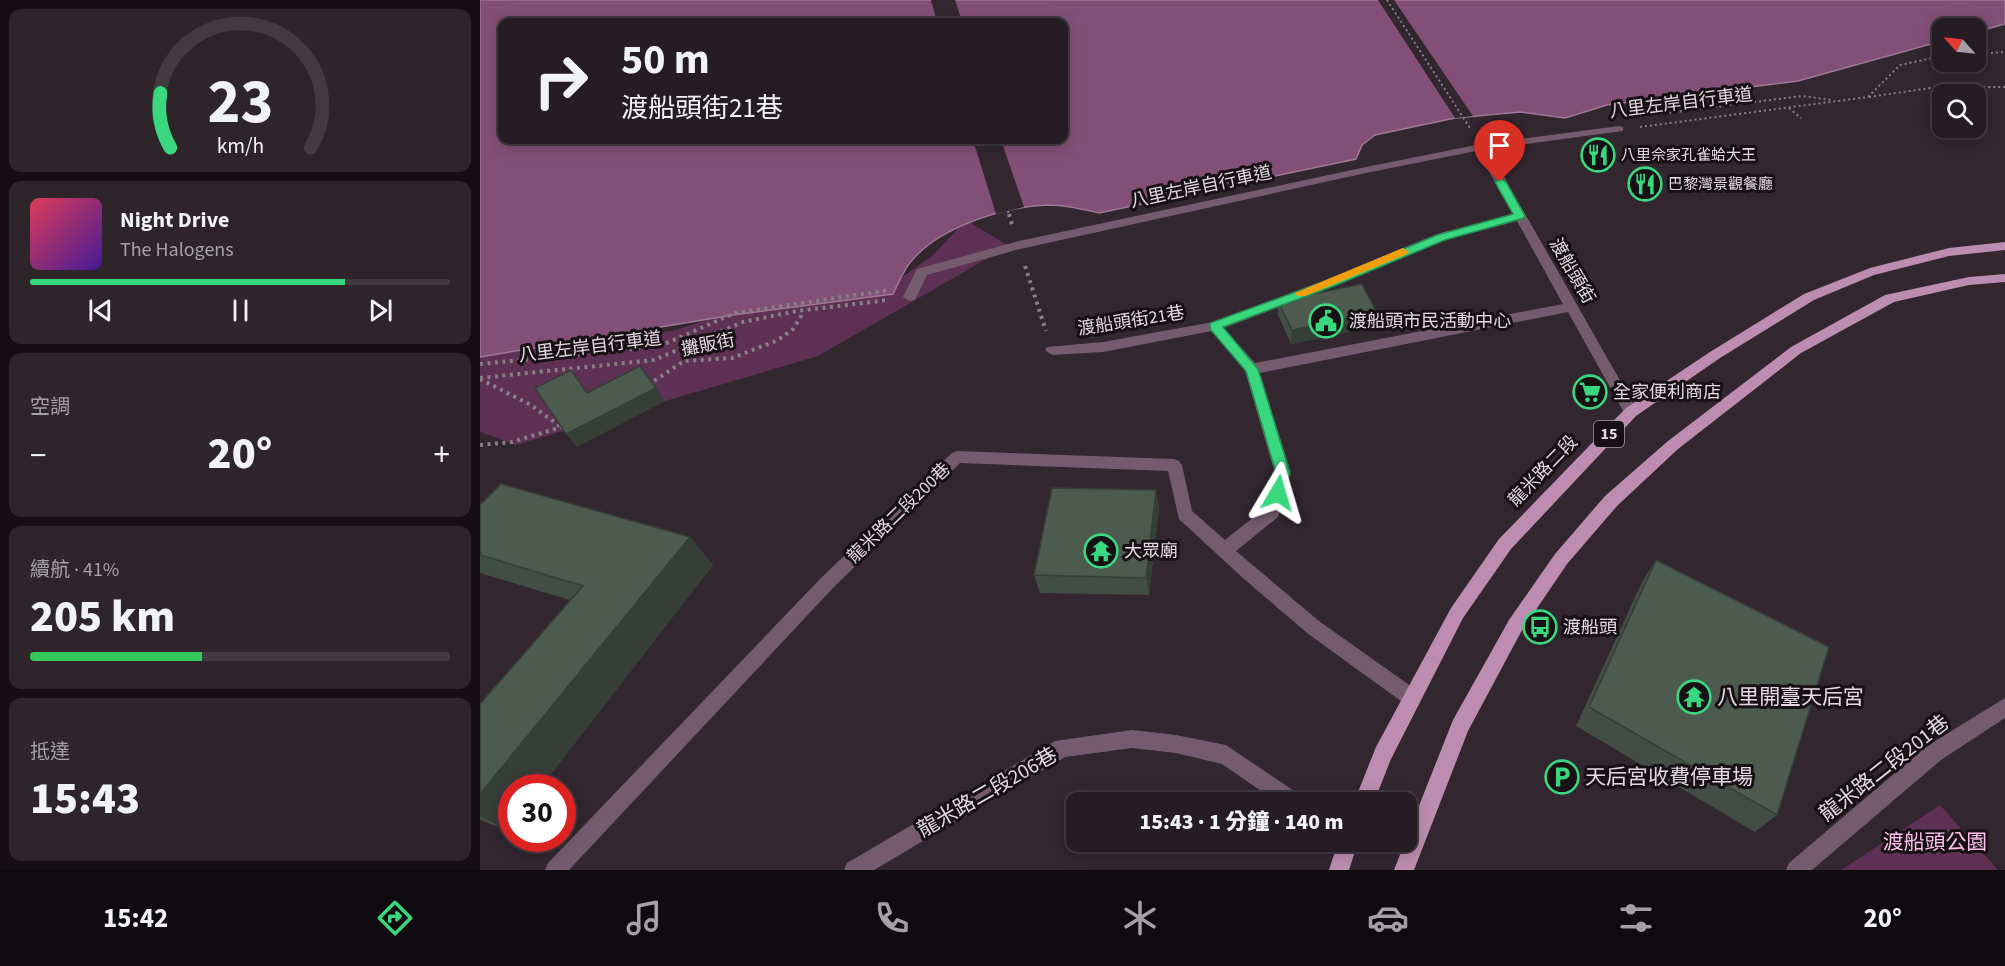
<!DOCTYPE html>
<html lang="zh-TW">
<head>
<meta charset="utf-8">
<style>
  :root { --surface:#261c23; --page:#2e252b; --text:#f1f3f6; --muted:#a4a1a6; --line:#423a41; --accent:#39d87f }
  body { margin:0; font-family:"Source Sans 3","Noto Sans TC",sans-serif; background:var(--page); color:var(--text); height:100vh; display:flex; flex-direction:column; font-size:22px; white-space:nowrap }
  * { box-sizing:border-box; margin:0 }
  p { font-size:20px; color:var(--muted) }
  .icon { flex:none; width:33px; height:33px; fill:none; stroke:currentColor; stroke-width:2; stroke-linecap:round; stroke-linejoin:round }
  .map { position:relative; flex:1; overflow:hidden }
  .details { display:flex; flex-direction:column; gap:9px; padding:9px; background:#150f13; width:480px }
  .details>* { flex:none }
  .banner { position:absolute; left:18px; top:18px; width:570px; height:126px; border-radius:12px; box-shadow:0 3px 15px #0003,0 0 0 2px var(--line); background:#261c23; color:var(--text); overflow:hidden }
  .needle { width:39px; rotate:297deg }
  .tools { position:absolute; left:1452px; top:18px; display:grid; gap:12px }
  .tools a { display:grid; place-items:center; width:54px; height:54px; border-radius:12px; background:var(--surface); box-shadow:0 3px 15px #0003,0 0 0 2px var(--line); font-size:30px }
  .speed { position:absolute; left:18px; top:774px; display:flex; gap:12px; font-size:30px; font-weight:700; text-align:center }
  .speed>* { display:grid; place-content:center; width:78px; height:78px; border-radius:50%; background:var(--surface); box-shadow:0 3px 15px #0003,0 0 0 2px var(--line); line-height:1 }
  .speed .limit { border:9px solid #d22; background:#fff; color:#111 }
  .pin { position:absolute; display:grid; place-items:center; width:51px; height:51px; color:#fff; margin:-62px -26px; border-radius:50% 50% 50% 0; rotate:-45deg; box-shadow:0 0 6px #0007 }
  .pin .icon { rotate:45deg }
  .me { position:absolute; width:66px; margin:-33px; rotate:7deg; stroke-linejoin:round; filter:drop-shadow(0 0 4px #0008) }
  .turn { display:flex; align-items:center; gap:21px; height:126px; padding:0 24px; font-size:27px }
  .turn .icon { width:78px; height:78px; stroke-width:2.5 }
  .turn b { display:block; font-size:42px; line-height:51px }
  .big { font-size:45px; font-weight:800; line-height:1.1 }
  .details .widget { flex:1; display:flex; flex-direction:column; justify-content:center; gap:9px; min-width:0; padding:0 21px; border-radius:12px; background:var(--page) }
  .details .dial { align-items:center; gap:0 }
  .dial svg { height:156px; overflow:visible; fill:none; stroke:var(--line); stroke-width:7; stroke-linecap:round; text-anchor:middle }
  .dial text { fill:var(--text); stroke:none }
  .song { display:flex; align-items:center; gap:18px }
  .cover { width:72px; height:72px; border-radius:9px; background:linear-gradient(135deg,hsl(350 70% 55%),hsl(260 70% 35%)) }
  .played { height:6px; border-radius:3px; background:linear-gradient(90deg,var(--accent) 75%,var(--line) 75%) }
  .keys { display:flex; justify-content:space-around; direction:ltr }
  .heat { display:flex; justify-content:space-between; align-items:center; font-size:33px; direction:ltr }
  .charge { height:9px; border-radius:4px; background:linear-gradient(90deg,#34c759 41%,var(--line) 0) }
  .trip { position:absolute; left:586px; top:792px; width:351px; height:60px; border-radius:12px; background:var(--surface); box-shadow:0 3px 15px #0003,0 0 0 2px var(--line); font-weight:800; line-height:60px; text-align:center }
  .menu { display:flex; height:96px; justify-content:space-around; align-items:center; background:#0f0b0e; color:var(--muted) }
  .menu .icon { width:42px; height:42px }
  .menu .active { color:var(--accent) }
  .menu b { font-size:27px; color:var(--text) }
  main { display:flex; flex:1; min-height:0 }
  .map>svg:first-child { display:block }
</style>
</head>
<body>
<main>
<section class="details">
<div class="widget dial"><svg viewBox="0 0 100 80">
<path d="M14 69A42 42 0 1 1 86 69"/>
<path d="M14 69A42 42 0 0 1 9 41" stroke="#39d87f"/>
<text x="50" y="56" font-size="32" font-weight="700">23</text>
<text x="50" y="72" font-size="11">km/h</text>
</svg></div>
<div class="widget">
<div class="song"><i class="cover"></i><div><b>Night Drive</b><p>The Halogens</p></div></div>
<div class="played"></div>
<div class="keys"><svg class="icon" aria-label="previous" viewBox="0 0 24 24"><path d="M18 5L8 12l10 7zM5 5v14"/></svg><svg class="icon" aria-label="pause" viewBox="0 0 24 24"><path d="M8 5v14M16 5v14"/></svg><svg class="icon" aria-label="next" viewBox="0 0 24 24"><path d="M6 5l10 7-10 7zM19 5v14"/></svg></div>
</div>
<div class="widget"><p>空調</p>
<div class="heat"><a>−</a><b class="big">20°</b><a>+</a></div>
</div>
<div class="widget"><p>續航 · 41%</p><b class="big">205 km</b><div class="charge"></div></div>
<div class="widget"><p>抵達</p><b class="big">15:43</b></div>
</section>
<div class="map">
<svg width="1525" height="870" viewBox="0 0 1525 870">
  <rect width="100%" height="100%" fill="#32262f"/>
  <path fill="#5e3054" d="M486 220 529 246 338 356 36 445 0 432V348L193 331 307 293 407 288 453 255Z
    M1460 805 1518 870H1361Z"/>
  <path fill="#824f76" stroke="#9e7896" stroke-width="1.5" fill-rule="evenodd" d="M0 0H1525V24L1496 32V28H1462V41L1318 81 1127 105 1085 118 1040 112 975 118 895 135 882 145 876 159 619 213C602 209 586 205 569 205 526 206 463 226 434 258 424 268 419 282 413 294L253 315 0 357ZM22 22H584V140H22Z"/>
  <path fill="#32262f" d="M451 0H475L482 22H457Z
    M898 0H914L993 116 975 118Z
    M493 140H521L544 207 516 214Z"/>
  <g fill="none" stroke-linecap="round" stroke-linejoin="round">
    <path stroke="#897f87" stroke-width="2" stroke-dasharray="2 3" stroke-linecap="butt" d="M907 0 990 128
      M1496 54 1525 52
      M1389 97 1457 87H1525
      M1309 108 1321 118
      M1155 117 1322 96 1353 100
      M1160 127 1388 97 1420 65 1462 56
      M528 211 529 216"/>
    <path stroke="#897f87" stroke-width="4" stroke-dasharray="3 4.5" stroke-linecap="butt" d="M529 214 532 225
      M545 266 566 331
      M0 364 180 346 255 313 409 290
      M0 378 174 360 263 322 317 311 408 300
      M0 379 51 405 81 427
      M168 385 204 361 252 358 298 340 313 329 323 313
      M0 445 32 442 85 426"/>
    <path fill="#745c6e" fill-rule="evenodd" d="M1139 126 1143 127V131L1001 150 886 173 540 249 447 275 435 300 430 301 423 297 437 269 539 241 886 167 1001 144Z"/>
    <path fill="#745c6e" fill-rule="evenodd" d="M1001 144 1007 147 1158 412 1156 416H1146L1088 312 780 373 811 473 798 517 756 551 839 621 939 692 941 698 939 704 932 707 925 704 827 633 764 579 699 519 688 471 480 463 353 588 89 870H65L68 863 341 578 472 453 477 451 694 459 699 461 702 465 712 511 745 540 785 508 795 473 765 371 732 331 623 352 572 355 565 350 567 347 623 342 733 322 845 280 957 234 1033 214 995 147ZM1037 221 1083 304 775 363 744 328 855 286 965 240Z
      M1525 698V718L1461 760 1332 870H1306L1309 863 1447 746Z
      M652 730 696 735 746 745 820 795 823 802H797L742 764 696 753 652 748 585 757 394 870H364L367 863 575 741Z"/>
    <path fill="#bc8db0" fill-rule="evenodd" d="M1525 242V250L1469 256 1394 275 1334 300 1240 358 1156 416 1031 549 983 618 911 759 894 802H874L896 747 971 608 1019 539 1146 408 1230 352 1324 294 1390 268 1469 248Z
      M1525 274V282L1489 285 1414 302 1321 353 1198 449 1137 506 1087 564 1041 632 988 731 934 870H914L925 842H927V836L973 720 1029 620 1075 554 1125 496 1188 441 1311 347 1405 295 1489 277Z
      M858 842H878L869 870H849Z"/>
  </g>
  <path fill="#414d45" d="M798 301 897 313 895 327 811 344 798 315Z
    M676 490 679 508 669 595 560 593 554 575Z
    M0 505 210 537 233 565 60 788H32V824L27 830 0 820V704L90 600 0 573Z
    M1176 560 1297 815 1275 832 1096 726 1162 582Z"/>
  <path fill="#353f38" d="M897 313 895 327 811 344 812 330Z
    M176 388 185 401 97 447 86 434Z
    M676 490 679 508 669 595 666 578Z
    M210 537 233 565 60 788H32V824L27 830 0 816V794Z"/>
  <path fill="#4c5a50" stroke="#353f38" stroke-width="1.5" d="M882 284 897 313 812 330 798 301Z
    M160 366 176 388 86 434 55 388 91 370 107 393Z
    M21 484 210 537 0 794V704L103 586 0 555V505Z
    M572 488 676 490 666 578 554 575Z
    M1176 560 1349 647 1297 815 1109 707Z"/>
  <path fill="#39d87f" stroke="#258c53" stroke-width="1.5" d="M1020 178 1026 182 1045 216 1044 218 965 240 854 286 743 327 778 369 810 473 803 497H793L791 493 796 473 766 371 730 329V323L846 281 957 235 1033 214 1015 182Z"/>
  <path fill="#f59e0b" d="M923 248 929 252 927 254 825 296H817L815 293Z"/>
  <defs>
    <g id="restaurant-ring" transform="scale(1.725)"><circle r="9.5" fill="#171115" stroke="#39d87f" stroke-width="1.5"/><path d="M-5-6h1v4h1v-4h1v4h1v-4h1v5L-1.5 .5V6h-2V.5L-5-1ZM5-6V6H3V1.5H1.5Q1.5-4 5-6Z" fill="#39d87f"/></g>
    <g id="civic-ring" transform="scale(1.725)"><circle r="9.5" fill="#171115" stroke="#39d87f" stroke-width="1.5"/><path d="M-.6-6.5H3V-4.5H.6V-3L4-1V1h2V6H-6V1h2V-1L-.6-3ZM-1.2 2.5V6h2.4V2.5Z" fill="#39d87f"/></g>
    <g id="supermarket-ring" transform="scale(1.725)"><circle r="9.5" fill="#171115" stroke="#39d87f" stroke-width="1.5"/><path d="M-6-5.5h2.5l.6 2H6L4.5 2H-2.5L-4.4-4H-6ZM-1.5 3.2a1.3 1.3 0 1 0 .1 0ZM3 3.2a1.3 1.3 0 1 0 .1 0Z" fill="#39d87f"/></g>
    <g id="temple-ring" transform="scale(1.725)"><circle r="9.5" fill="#171115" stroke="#39d87f" stroke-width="1.5"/><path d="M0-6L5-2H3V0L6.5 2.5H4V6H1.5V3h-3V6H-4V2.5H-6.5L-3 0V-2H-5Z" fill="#39d87f"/></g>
    <g id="bus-ring" transform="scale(1.725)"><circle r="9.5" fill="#171115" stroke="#39d87f" stroke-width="1.5"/><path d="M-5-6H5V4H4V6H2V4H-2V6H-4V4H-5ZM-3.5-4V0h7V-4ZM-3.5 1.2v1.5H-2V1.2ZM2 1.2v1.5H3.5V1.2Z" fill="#39d87f"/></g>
    <g id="parking-ring" transform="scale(1.725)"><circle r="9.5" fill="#171115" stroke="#39d87f" stroke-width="1.5"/><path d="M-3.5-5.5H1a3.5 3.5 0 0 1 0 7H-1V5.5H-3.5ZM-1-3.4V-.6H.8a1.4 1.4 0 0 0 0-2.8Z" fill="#39d87f"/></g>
  </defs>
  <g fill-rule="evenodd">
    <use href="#restaurant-ring" x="1118" y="155"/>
    <use href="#restaurant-ring" x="1165" y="184"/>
    <use href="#civic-ring" x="846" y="321"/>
    <use href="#supermarket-ring" x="1110" y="392"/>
    <use href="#temple-ring" x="621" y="551"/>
    <use href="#bus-ring" x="1060" y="627"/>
    <use href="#temple-ring" x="1214" y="697"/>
    <use href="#parking-ring" x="1082" y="777"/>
  </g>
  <g text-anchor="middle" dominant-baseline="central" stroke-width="6" stroke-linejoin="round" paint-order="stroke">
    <g font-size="15" fill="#e1d9df" stroke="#171115" text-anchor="start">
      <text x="1141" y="155">八里佘家孔雀蛤大王</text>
      <text x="1188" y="184">巴黎灣景觀餐廳</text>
    </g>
    <rect fill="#171115" stroke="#a49da2" stroke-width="1.5" x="1114" y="421" width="30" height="26" rx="4.5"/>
    <g font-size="16" font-weight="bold" fill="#e1d9df">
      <text x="1129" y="434">15</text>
    </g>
    <g font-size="18" fill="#e1d9df" stroke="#171115">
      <text transform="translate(1201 103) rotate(-7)">八里左岸自行車道</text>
      <text transform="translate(721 187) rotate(-12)">八里左岸自行車道</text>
      <text transform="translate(1092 271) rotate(60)">渡船頭街</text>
      <text transform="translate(651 321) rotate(-9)">渡船頭街21巷</text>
      <text transform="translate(228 345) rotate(-11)">攤販街</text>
      <text transform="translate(110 347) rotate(-7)">八里左岸自行車道</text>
      <text transform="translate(1063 471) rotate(-46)">龍米路二段</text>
      <text transform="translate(419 513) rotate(-44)">龍米路二段200巷</text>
    </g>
    <g font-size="18" fill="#e1d9df" stroke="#171115" text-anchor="start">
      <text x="869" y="321">渡船頭市民活動中心</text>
      <text x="1133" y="392">全家便利商店</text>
      <text x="644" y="551">大眾廟</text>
      <text x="1083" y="627">渡船頭</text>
    </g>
    <g font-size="21" fill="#e1d9df" stroke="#171115" text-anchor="start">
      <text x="1237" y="697">八里開臺天后宮</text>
      <text x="1105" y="777">天后宮收費停車場</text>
    </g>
    <g font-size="21" fill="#e1d9df" stroke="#171115">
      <text transform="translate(1404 768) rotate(-38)">龍米路二段201巷</text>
      <text transform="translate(507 792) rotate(-30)">龍米路二段206巷</text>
    </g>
    <g font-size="21" fill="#fdbeed" stroke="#171115">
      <text x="1455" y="842">渡船頭公園</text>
    </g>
  </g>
</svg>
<div class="tools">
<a><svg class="needle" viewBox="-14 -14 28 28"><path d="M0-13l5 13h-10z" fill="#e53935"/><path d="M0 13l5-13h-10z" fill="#a4a1a6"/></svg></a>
<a><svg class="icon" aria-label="search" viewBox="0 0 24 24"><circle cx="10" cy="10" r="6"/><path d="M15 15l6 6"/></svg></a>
</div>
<div class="speed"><div class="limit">30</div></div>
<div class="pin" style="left:1020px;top:182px;background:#d93025"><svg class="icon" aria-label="arrive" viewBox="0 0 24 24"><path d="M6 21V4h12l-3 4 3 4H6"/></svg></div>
<svg class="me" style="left:798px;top:493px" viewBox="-20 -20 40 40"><path d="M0-17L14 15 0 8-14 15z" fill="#39d87f" stroke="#fff" stroke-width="4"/></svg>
<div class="trip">15:43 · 1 分鐘 · 140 m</div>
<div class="banner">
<div class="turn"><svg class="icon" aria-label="right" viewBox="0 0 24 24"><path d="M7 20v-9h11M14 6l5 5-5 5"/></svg><div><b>50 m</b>渡船頭街21巷</div></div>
</div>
</div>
</main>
<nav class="menu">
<b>15:42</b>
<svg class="icon active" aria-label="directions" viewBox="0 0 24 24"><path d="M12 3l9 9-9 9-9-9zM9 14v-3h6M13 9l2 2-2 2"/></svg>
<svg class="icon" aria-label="music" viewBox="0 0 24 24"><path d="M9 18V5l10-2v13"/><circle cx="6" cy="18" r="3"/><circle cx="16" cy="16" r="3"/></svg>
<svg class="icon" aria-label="phone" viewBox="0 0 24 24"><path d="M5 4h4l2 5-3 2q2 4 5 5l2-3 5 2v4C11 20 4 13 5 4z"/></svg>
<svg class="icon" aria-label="climate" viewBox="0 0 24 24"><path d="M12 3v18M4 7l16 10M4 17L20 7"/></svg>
<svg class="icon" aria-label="car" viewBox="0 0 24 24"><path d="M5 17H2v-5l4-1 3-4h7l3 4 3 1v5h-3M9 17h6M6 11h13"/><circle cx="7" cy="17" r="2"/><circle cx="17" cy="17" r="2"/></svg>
<svg class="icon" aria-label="filters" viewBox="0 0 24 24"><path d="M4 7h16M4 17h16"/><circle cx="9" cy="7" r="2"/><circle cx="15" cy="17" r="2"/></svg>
<b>20°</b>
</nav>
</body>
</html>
